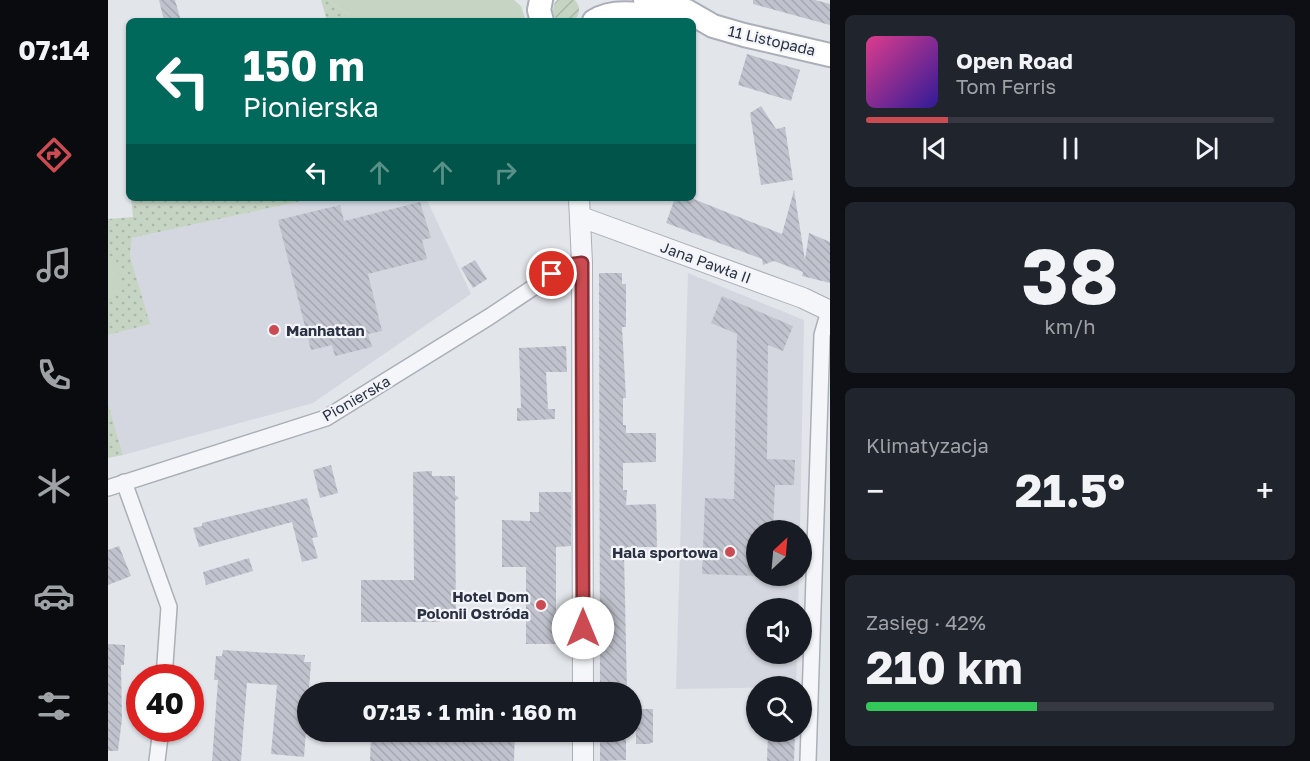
<!DOCTYPE html>
<html lang="pl">
<head>
<meta charset="utf-8">
<style>
  :root { --surface:#171b24; --page:#20242c; --text:#f1f3f6; --muted:#9ea1a6; --line:#363941; --accent:#cc4b52 }
  body { margin:0; font-family:"Golos Text",sans-serif; background:var(--page); color:var(--text); height:100vh; display:flex; flex-direction:column; font-size:22px; white-space:nowrap }
  * { box-sizing:border-box; margin:0 }
  p { font-size:20px; color:var(--muted) }
  .icon { flex:none; width:33px; height:33px; fill:none; stroke:currentColor; stroke-width:2; stroke-linecap:round; stroke-linejoin:round }
  .map { position:relative; flex:1; overflow:hidden }
  .drawer { display:flex; flex-direction:column; gap:15px; padding:15px; background:#0d0f14; width:480px }
  .drawer>* { flex:none }
  .top-card { position:absolute; left:18px; top:18px; width:570px; height:183px; border-radius:9px; box-shadow:0 2px 4px #0004; background:#00695c; color:#fff; overflow:hidden }
  .needle { width:39px; rotate:26deg }
  .fabs { position:absolute; left:638px; top:520px; display:grid; gap:12px }
  .fabs a { display:grid; place-items:center; width:66px; height:66px; border-radius:50%; background:var(--surface); box-shadow:0 2px 4px #0004; font-size:30px }
  .speed { position:absolute; left:18px; top:664px; display:flex; gap:12px; font-size:30px; font-weight:700; text-align:center }
  .speed>* { display:grid; place-content:center; width:78px; height:78px; border-radius:50%; background:var(--surface); box-shadow:0 2px 4px #0004; line-height:1 }
  .speed .limit { border:9px solid #d22; background:#fff; color:#111 }
  .pin { position:absolute; display:grid; place-items:center; width:51px; height:51px; color:#fff; margin:-26px; border:3px solid #fff; border-radius:50%; box-shadow:0 2px 6px #0007 }
  .me { position:absolute; width:66px; margin:-33px; rotate:0deg; stroke-linejoin:round; filter:drop-shadow(0 0 4px #0008) }
  .turn { display:flex; align-items:center; gap:21px; height:126px; padding:0 18px; font-size:27px }
  .turn .icon { width:78px; height:78px; stroke-width:2.5 }
  .turn b { display:block; font-size:42px; line-height:51px }
  .lanes { display:flex; align-items:center; height:57px; padding:0 18px; background:#0003; justify-content:center; gap:30px; direction:ltr }
  .lanes .off { opacity:.35 }
  .big { font-size:45px; font-weight:700; line-height:1.1 }
  .drawer .tile { flex:1; display:flex; flex-direction:column; justify-content:center; gap:9px; min-width:0; padding:0 21px; border-radius:9px; background:var(--page) }
  .drawer .dial { align-items:center; gap:0 }
  .dial b { font-size:78px; line-height:1 }
  .song { display:flex; align-items:center; gap:18px }
  .cover { width:72px; height:72px; border-radius:9px; background:linear-gradient(135deg,hsl(330 70% 55%),hsl(250 70% 35%)) }
  .played { height:6px; border-radius:3px; background:linear-gradient(90deg,var(--accent) 20%,var(--line) 20%) }
  .keys { display:flex; justify-content:space-around; direction:ltr }
  .heat { display:flex; justify-content:space-between; align-items:center; font-size:33px; direction:ltr }
  .charge { height:9px; border-radius:4px; background:linear-gradient(90deg,#34c759 42%,var(--line) 0) }
  .trip { position:absolute; left:189px; top:682px; width:345px; height:60px; border-radius:30px; background:var(--surface); box-shadow:0 2px 4px #0004; font-weight:700; line-height:60px; text-align:center }
  main { display:flex; flex:1; min-height:0 }
  .menu { display:flex; flex-direction:column; width:108px; justify-content:space-around; align-items:center; background:#090b0e; color:var(--muted) }
  .menu .icon { width:42px; height:42px }
  .menu .selected { color:var(--accent) }
  .menu b { font-size:27px; color:var(--text) }
  .map>svg:first-child { display:block }
</style>
</head>
<body>
<main>
<nav class="menu">
<b>07:14</b>
<svg class="icon selected" aria-label="directions" viewBox="0 0 24 24"><path d="M12 3l9 9-9 9-9-9zM9 14v-3h6M13 9l2 2-2 2"/></svg>
<svg class="icon" aria-label="music" viewBox="0 0 24 24"><path d="M9 18V5l10-2v13"/><circle cx="6" cy="18" r="3"/><circle cx="16" cy="16" r="3"/></svg>
<svg class="icon" aria-label="phone" viewBox="0 0 24 24"><path d="M5 4h4l2 5-3 2q2 4 5 5l2-3 5 2v4C11 20 4 13 5 4z"/></svg>
<svg class="icon" aria-label="climate" viewBox="0 0 24 24"><path d="M12 3v18M4 7l16 10M4 17L20 7"/></svg>
<svg class="icon" aria-label="car" viewBox="0 0 24 24"><path d="M5 17H2v-5l4-1 3-4h7l3 4 3 1v5h-3M9 17h6M6 11h13"/><circle cx="7" cy="17" r="2"/><circle cx="17" cy="17" r="2"/></svg>
<svg class="icon" aria-label="filters" viewBox="0 0 24 24"><path d="M4 7h16M4 17h16"/><circle cx="9" cy="7" r="2"/><circle cx="15" cy="17" r="2"/></svg>
</nav>
<div class="map">
<svg width="722" height="761" viewBox="0 0 722 761">
  <defs>
    <pattern id="grass-dots" width="8" height="8" patternUnits="userSpaceOnUse" patternTransform="scale(1.5)"><rect width="8" height="8" fill="#c6d4c4"/><path d="M2 2h.1M6 6h.1" fill="none" stroke="#aab6aa" stroke-width="1.8" stroke-linecap="round"/></pattern>
    <pattern id="garden-furrows" width="10" height="10" patternUnits="userSpaceOnUse" patternTransform="scale(1.5)"><rect width="10" height="10" fill="#c6d4c4"/><path d="M-1 1l2-2M0 10L10 0M9 11l2-2" fill="none" stroke="#aab6aa"/></pattern>
    <pattern id="building-back-hatch" width="6" height="6" patternUnits="userSpaceOnUse" patternTransform="scale(1.5)"><rect width="6" height="6" fill="#c0c3cd"/><path d="M-1 5l2 2M0 0l6 6M5-1l2 2" fill="none" stroke="#a5a8b1"/></pattern>
  </defs>
  <rect width="100%" height="100%" fill="#e2e5ea"/>
  <path fill="#d4d7df" d="M208 198H318L363 294 205 403 15 455 0 403V335L41 324 22 256 24 238Z
    M580 273 696 320 692 531H648V576H691L690 609H648V654H689L688 687 568 689Z"/>
  <path fill="url(#grass-dots)" d="M213 0H220L249 21H219Z
    M23 198H208L24 238 22 256 42 324 0 335V219L25 217Z
    M0 403 15 455 0 458Z"/>
  <path fill="#c6d4c4" d="M220 0H406L413 6 418 21H249Z
    M8 259 14 293 0 296V260Z"/>
  <path fill="url(#garden-furrows)" d="M445 10a13 13 0 1 1 26 0a13 13 0 1 1-26 0Z"/>
  <path fill="url(#building-back-hatch)" d="M51 0H67L73 21H56Z
    M645 0H707L722 4V25L645 4Z
    M639 54 692 70 683 101 630 85Z
    M653 106 668 129 677 127 685 180 653 185 642 113Z
    M686 190 697 260 701 233 722 242V283L694 276 695 272 666 261 655 265 654 259 558 223 567 198H583L674 234Z
    M312 202 323 238 314 240 319 259 260 274 274 331 260 334 264 347 227 356 224 345 203 350 170 220 232 205 236 221Z
    M367 260 379 279 365 288 353 268Z
    M491 273H514V284H518V327H514L518 398H515V425H518V433H548V462L515 463V490H519L518 505 548 504 549 547H519V553L516 554 519 691H492Z
    M614 296 685 326 675 351 660 345 659 459 687 460 686 485H667L665 531H648V576L594 574 597 498 626 499 629 334 603 323Z
    M458 346 459 372H438L440 409H447V419L409 421V408H413L411 348Z
    M223 465 230 493 212 498 205 470Z
    M324 471V476H347V495L351 498 347 501 348 614H332V622H253V580H306L305 472Z
    M431 492H463V546L448 547V644H418V567H394V520L422 521V512H431Z
    M199 498 210 537 204 538 210 558 194 562 184 522 91 547 85 528 94 526V523Z
    M11 546 23 576 0 585V550Z
    M141 558 145 571 98 585 95 572Z
    M0 644 17 645 16 665H13L14 719 10 751H0Z
    M115 650 197 655 196 662H203L196 757 163 754 169 685 139 683 133 761H104L110 680H106L108 656H114Z
    M528 709H545V742L541 744H528Z
    M287 732H407L406 761H262L263 735 287 736Z
    M492 732H518V760L492 761Z
    M660 732H687L686 761H659Z"/>
  <g fill="none" stroke-linecap="round" stroke-linejoin="round">
    <g stroke="#abafb8" stroke-width="18">
      <path id="minor" d="M16 482 61 607 56 678
        M0 488 218 418 381 317 459 265 474 263
        M49 761 53 729
        M700 761 714 335 721 311"/>
    </g>
    <g stroke="#abafb8" stroke-width="22">
      <path id="tertiary" d="M471 198 474 263 475 693
        M473 217 695 298 722 311
        M475 732V761"/>
    </g>
    <g stroke="#abafb8" stroke-width="26">
      <path id="secondary" d="M433 0 431 10 434 21
        M537 0 579 11 605 26 636 35 722 55
        M486 21C508 7 539 15 563 21"/>
    </g>
    <use href="#minor" stroke="#f5f6f9" stroke-width="15"/>
    <use href="#tertiary" stroke="#f5f6f9" stroke-width="20"/>
    <use href="#secondary" stroke="#fff" stroke-width="22"/>
  </g>
  <g fill="none" stroke-linecap="round" stroke-linejoin="round">
    <g stroke="#853135" stroke-width="15">
      <path id="route" d="M444 274 459 265 474 263 475 628"/>
    </g>
    <use href="#route" stroke="#cc4b52" stroke-width="10"/>
  </g>
  <g fill="#cc4b52" stroke="#f2f4f8" stroke-width="2">
    <circle cx="166" cy="330" r="6"/>
    <circle cx="622" cy="552" r="6"/>
    <circle cx="433" cy="605" r="6"/>
  </g>
  <g text-anchor="middle" dominant-baseline="central" stroke-width="4.5" stroke-linejoin="round" paint-order="stroke">
    <g font-size="15" fill="#2a3142" stroke="#f2f4f8">
      <text transform="translate(664 40) rotate(13)">11 Listopada</text>
      <text transform="translate(598 262) rotate(20)">Jana Pawła II</text>
      <text transform="translate(248 398) rotate(-30)">Pionierska</text>
    </g>
    <g font-size="15" font-weight="bold" fill="#2a3142" stroke="#f2f4f8" text-anchor="end">
      <text x="178" y="330" text-anchor="start">Manhattan</text>
      <text x="610" y="552">Hala sportowa</text>
      <text x="421" y="596">Hotel Dom<tspan x="421" dy="17">Polonii Ostróda</tspan></text>
    </g>
  </g>
</svg>
<div class="fabs">
<a><svg class="needle" viewBox="-14 -14 28 28"><path d="M0-13l5 13h-10z" fill="#e53935"/><path d="M0 13l5-13h-10z" fill="#9ea1a6"/></svg></a>
<a><svg class="icon" aria-label="sound" viewBox="0 0 24 24"><path d="M4 9h4l5-4v14l-5-4H4zM17 9q2 3 0 6"/></svg></a>
<a><svg class="icon" aria-label="search" viewBox="0 0 24 24"><circle cx="10" cy="10" r="6"/><path d="M15 15l6 6"/></svg></a>
</div>
<div class="speed"><div class="limit">40</div></div>
<div class="pin" style="left:444px;top:274px;background:#d93025"><svg class="icon" aria-label="arrive" viewBox="0 0 24 24"><path d="M6 21V4h12l-3 4 3 4H6"/></svg></div>
<svg class="me" style="left:475px;top:628px" viewBox="-20 -20 40 40"><circle r="19" fill="#fff"/><path d="M0-13L10 11 0 6-10 11z" fill="#cc4b52"/></svg>
<div class="trip">07:15 · 1 min · 160 m</div>
<div class="top-card">
<div class="turn"><svg class="icon" aria-label="left" viewBox="0 0 24 24"><path d="M17 20v-9H6M10 6l-5 5 5 5"/></svg><div><b>150 m</b>Pionierska</div></div>
<div class="lanes"><svg class="icon" aria-label="left" viewBox="0 0 24 24"><path d="M17 20v-9H6M10 6l-5 5 5 5"/></svg><svg class="icon off" aria-label="ahead" viewBox="0 0 24 24"><path d="M12 20V5M6 11l6-6 6 6"/></svg><svg class="icon off" aria-label="ahead" viewBox="0 0 24 24"><path d="M12 20V5M6 11l6-6 6 6"/></svg><svg class="icon off" aria-label="right" viewBox="0 0 24 24"><path d="M7 20v-9h11M14 6l5 5-5 5"/></svg></div>
</div>
</div>
<section class="drawer">
<div class="tile">
<div class="song"><i class="cover"></i><div><b>Open Road</b><p>Tom Ferris</p></div></div>
<div class="played"></div>
<div class="keys"><svg class="icon" aria-label="previous" viewBox="0 0 24 24"><path d="M18 5L8 12l10 7zM5 5v14"/></svg><svg class="icon" aria-label="pause" viewBox="0 0 24 24"><path d="M8 5v14M16 5v14"/></svg><svg class="icon" aria-label="next" viewBox="0 0 24 24"><path d="M6 5l10 7-10 7zM19 5v14"/></svg></div>
</div>
<div class="tile dial"><b>38</b><p>km/h</p></div>
<div class="tile"><p>Klimatyzacja</p>
<div class="heat"><a>−</a><b class="big">21.5°</b><a>+</a></div>
</div>
<div class="tile"><p>Zasięg · 42%</p><b class="big">210 km</b><div class="charge"></div></div>
</section>
</main>
</body>
</html>
